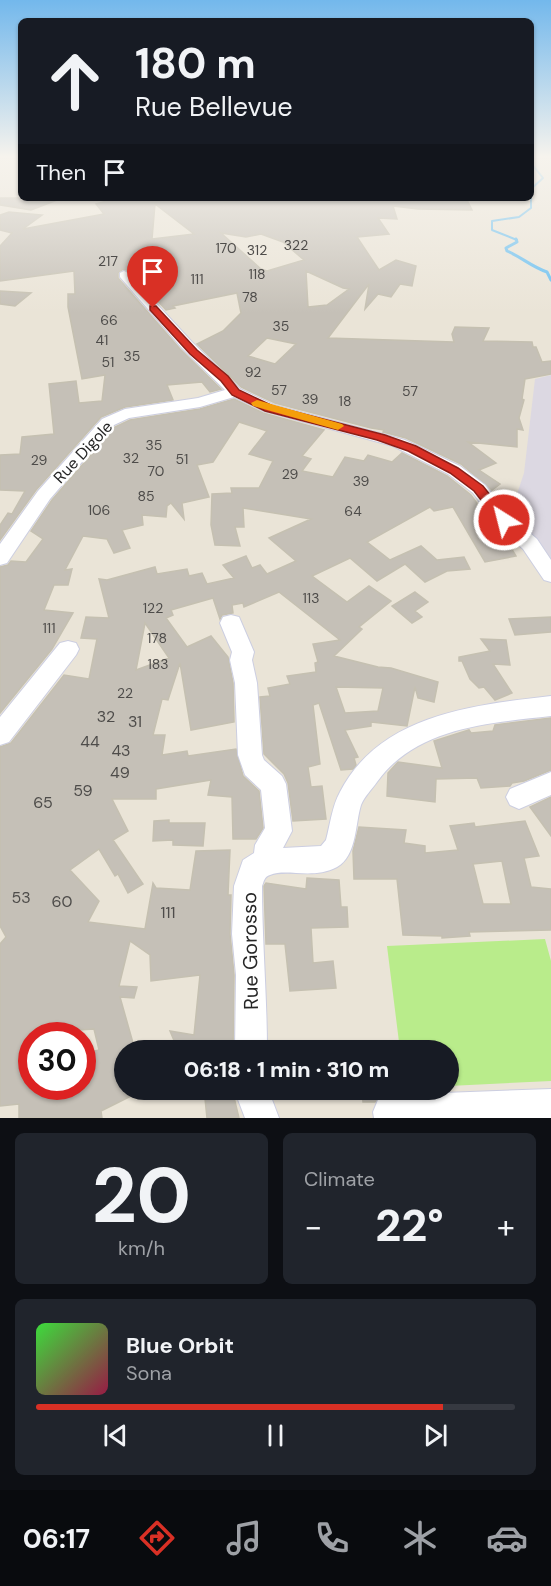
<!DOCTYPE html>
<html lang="en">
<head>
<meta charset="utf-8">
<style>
  :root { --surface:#171b24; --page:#20242c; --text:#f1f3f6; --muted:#9ea1a6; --line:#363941; --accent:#d93025 }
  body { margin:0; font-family:"DM Sans",sans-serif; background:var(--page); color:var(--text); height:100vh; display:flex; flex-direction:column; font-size:22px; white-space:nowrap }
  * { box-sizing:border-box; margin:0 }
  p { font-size:20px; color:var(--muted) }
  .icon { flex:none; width:33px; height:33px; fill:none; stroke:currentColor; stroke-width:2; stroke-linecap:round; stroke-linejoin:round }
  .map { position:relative; height:1118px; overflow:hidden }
  .drawer { display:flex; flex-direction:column; gap:15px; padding:15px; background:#0d0f14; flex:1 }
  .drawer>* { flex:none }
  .guide { position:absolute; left:18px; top:18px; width:516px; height:183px; border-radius:9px; box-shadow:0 2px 4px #0004; background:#171b24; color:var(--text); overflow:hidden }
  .speed { position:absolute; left:18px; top:1022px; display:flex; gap:12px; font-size:30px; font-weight:700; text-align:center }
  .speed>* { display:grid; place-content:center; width:78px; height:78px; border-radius:50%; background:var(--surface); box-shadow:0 2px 4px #0004; line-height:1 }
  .speed .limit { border:9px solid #d22; background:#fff; color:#111 }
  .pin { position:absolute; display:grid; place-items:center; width:51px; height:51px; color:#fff; margin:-62px -26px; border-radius:50% 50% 50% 0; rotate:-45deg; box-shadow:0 0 6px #0007 }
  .pin .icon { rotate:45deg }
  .me { position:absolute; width:66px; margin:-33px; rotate:324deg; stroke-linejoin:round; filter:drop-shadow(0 0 4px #0008) }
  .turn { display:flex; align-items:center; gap:21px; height:126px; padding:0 18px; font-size:27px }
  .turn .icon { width:78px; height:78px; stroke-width:2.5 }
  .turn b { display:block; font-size:42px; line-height:51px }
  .then { display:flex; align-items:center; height:57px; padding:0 18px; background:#0003; gap:12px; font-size:22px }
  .big { font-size:45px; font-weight:800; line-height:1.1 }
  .drawer .widget { flex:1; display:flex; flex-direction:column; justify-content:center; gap:9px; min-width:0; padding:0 21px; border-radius:9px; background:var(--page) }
  .drawer .dial { align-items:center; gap:0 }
  .dial b { font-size:78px; line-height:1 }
  .song { display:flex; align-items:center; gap:18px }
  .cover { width:72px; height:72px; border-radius:9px; background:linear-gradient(135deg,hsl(120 70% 55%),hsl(340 70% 35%)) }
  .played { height:6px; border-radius:3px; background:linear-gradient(90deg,var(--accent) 85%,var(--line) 85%) }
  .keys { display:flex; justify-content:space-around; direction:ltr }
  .heat { display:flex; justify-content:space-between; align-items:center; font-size:33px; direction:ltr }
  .drawer .tiles { flex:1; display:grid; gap:15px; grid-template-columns:1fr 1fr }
  .widget:last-child { grid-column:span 2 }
  .trip { position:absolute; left:114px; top:1040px; width:345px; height:60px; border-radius:30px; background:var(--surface); box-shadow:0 2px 4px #0004; font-weight:800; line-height:60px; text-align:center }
  .menu { display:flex; height:96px; justify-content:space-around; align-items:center; background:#090b0e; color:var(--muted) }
  .menu .icon { width:42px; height:42px }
  .menu .selected { color:var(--accent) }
  .menu b { font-size:27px; color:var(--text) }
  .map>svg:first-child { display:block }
</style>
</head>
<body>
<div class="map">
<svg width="551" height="1118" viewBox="0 0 551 1118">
  <rect width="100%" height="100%" fill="#eae4d7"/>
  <path fill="#dcd8e2" d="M551 375V563L531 536 516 497 524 473 535 379Z"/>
  <path fill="#b9ec8b" d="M545 939 551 961V1081L449 1086 448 1050H400L387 946Z"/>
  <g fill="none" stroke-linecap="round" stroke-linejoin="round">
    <path stroke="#64bef2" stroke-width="2" d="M531 163 543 178 531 189
      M517 240 492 230V221L519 217 531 208V198"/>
    <path stroke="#64bef2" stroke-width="3" d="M516 239 517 242 506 248 507 251C523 258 532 267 547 272L551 280"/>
  </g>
  <path fill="#c5c0b7" stroke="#c5c0b1" stroke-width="1.5" fill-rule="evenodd" d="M0 198H60V199L31 210 0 205Z
    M117 198H211L225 202 241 198H466L472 210 418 209 393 206 397 219 378 218 389 234 357 237 379 270 396 260 416 266 412 286 400 284 391 297 378 294 365 309 369 284 328 338 454 342 452 334 455 327 489 328 483 341 532 342 533 347H536L542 362 551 361V374L525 379 522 399 524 400 519 418 523 430 517 429V447L468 442 496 463 479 470 500 484 492 490 461 464 406 438 383 432 384 430 371 428 275 403 241 387 197 344 223 331 241 313 237 293 173 306 175 308 166 310 130 271 123 269 118 273V278L180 349 221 389 210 392 202 382 167 385 173 400 125 407 101 417 36 490 0 540V525L8 513 12 514 25 491 0 490V455L20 454 22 437 54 434 49 384 76 381 79 403 102 401 105 375 82 379 68 307V294H75L74 271 0 281V246L12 233 0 230V215L9 212 42 215 23 229 104 214 96 204ZM155 204 194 234 152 239ZM221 233 246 237 261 234 283 242 304 260 267 271 261 269ZM306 271 343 288 349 289 327 305 308 307ZM267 338 296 344 275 364 248 356Z
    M0 291 31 293 15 306 0 304Z
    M234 399 263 413 324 430 302 456 311 459 302 471 333 477 345 457 364 461 368 455 392 462 402 453 447 476 471 495 499 534 502 533 516 556 485 562 453 507 434 511 430 507 367 542 390 560 421 546 437 560 464 557 470 569 447 571 425 582 405 564 377 581 350 558 312 576 347 602 369 586 391 601 359 627 362 629 334 656 378 667 391 668 438 682 434 702 418 698 415 687 407 726 371 722V726L345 730 358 757 354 758 356 765 353 769 341 770 319 703 313 705 320 764 308 767 311 787 322 786 326 819 293 821 288 783 284 774 264 754 260 697 270 696 268 688 290 684 287 676 316 672 315 663 318 662 313 644 340 640 279 592 244 607 243 603 232 605 233 613 222 615 220 619 213 598 171 610 173 615 166 618 187 647 211 636 228 657 233 683 234 722 191 730 180 663 168 700 162 699 153 735H165L162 755 187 751 188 756 236 749 243 776 259 791 263 828 256 839H233L232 797 208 795 211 780 156 789V799H112L128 831 113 840 143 884 128 893 118 874 115 876 99 849 70 870 99 901 88 922 145 929 153 883 156 888 190 890 196 851 230 850 228 895H231L230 934 234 975 233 1050H178L170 1031 194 1035 200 975 151 981 150 955 130 941 119 986 137 987 134 998 120 997 135 1050H124V1089H145L101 1111 102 1118H19V1104L0 1106V944L6 937 0 926V747L11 743 64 675 89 679 97 639 81 638 86 617 109 618 99 579 107 580 155 567 157 574 187 569 189 576 202 573 207 584 234 578 223 565 246 556 252 568 260 565 267 574 296 561 269 538 311 519 243 508 244 527H235L240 546 215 545 211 525 212 494 232 493 231 488H259L273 461 249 454 267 431 239 422 213 462 197 465 209 497 182 503 184 519 171 503 167 506 166 517 142 515 143 525 122 530 130 548 114 553 107 539 83 536 65 570 72 569 68 585H54L44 610 73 613 52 649 0 713V567L8 565 11 561 26 562 43 539 31 531 52 500 115 427 130 420 200 409ZM145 623 169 658 136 670ZM336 687 383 688 378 711 345 713ZM94 1029 99 1050 82 1054V1086H32V1035H63V1031Z
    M415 592 428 602 415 611 422 617 412 623 392 606Z
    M551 617V632L515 635 509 619Z
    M481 639 506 640 510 665 493 664 512 693 495 700 484 687 479 688 470 679 462 661H459V657L490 651Z
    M551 718V770L524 781 512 783 510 786 481 788 477 778 436 779 435 802 387 796 388 773 398 762 442 768 434 741 469 730 471 733 493 731 495 725Z
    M551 797V836L530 807Z
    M169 820V823H205L203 846 173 845V840L153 841 154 821Z
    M525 821 539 856 524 858 531 887 551 889V930L469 932 470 936 442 938V936L403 935 397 879H354L353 851 359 827 406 830 404 843 425 846V853L458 850 450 826 474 823 475 827ZM502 861 511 904H483L473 864Z
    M307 878 339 880 341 907H347L348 927 311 928 313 963 333 961 336 988 290 991 285 944H266L264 886 266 883 306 889Z
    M204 1089H232L239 1118H207Z
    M362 1089H379L380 1097 375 1102H363Z"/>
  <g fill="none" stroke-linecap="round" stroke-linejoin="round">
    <g stroke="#cccee1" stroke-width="2">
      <path id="minor" d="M124 271 128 273 192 342 240 389 274 405 405 440 460 466 485 485 510 516 537 539 551 560V582L544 580 523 549 496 524 473 493 448 474 393 446 264 411 234 397 200 407 129 418 114 425 50 499 7 563 0 565V544L38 491 102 419 125 409 198 398 225 390 182 348 120 277V273Z
        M231 615 239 617 254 652 252 660 257 683 262 755 264 760 282 776 286 784 292 831 283 848 321 846 326 840C330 825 332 806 340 792 380 714 474 705 551 696V716C489 723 416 727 377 782 372 789 364 797 361 805 355 824 357 856 337 867 313 880 287 868 270 875 264 877 264 881 262 886 262 941 267 995 267 1050H235L236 975 232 934 234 886 243 860 254 853 255 845 265 828 261 790 245 775 238 755 235 683 230 660 232 652 220 623 223 617Z
        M68 641 76 643 79 649 76 655 9 742 0 745V717L60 643Z
        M551 772V795L519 809 510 805 506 797 510 789Z
        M234 1089H268L279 1118H245Z
        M551 1089V1118H374L373 1112 378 1100 390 1095Z"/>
    </g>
    <use href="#minor" fill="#fff" fill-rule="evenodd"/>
  </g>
  <linearGradient id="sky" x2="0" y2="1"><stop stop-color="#73b8ec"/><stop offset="0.5" stop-color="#f6f3ed"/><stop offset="1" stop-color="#f6f3ed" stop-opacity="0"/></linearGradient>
  <rect width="551" height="313" fill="url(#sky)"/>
  <path fill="#d93025" stroke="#8d1f18" stroke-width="1.5" d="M150 306H156L197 350 228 376 239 390 273 406 385 435 416 446 458 468 483 486 510 520 508 523H499L474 491 450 473 408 451 377 440 265 411 232 395 221 381 190 354 150 310Z"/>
  <path fill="#f59e0b" d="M257 400 342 424 344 426 338 430 253 406 251 403Z"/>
  <g text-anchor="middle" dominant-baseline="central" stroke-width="5" stroke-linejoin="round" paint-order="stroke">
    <g font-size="14" fill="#4e4c4a">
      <text x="296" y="245">322</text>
      <text x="226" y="248">170</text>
      <text x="257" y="250">312</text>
      <text x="108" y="261">217</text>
      <text x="257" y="274">118</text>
      <text x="197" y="279">111</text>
      <text x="250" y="297">78</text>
      <text x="109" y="320">66</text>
      <text x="281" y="326">35</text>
      <text x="102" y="340">41</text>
      <text x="132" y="356">35</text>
      <text x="108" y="362">51</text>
      <text x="253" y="372">92</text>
      <text x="279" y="390">57</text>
      <text x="410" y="391">57</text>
      <text x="310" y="399">39</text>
      <text x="345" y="401">18</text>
      <text x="154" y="445">35</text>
      <text x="131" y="458">32</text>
      <text x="182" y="459">51</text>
      <text x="39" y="460">29</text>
      <text x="156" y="471">70</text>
      <text x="290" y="474">29</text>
      <text x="361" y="481">39</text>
      <text x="146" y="496">85</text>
      <text x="99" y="510">106</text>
      <text x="353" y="511">64</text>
      <text x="311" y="598">113</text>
      <text x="153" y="608">122</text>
      <text x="49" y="628">111</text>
      <text x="157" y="638">178</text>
      <text x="158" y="664">183</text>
      <text x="125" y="693">22</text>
    </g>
    <g font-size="16" fill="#262626" stroke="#fff">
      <text transform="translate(83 452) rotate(-47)">Rue Digole</text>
    </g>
    <g font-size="16" fill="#4e4c4a">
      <text x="106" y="716">32</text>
      <text x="135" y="721">31</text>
      <text x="90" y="741">44</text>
      <text x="121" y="750">43</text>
      <text x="120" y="772">49</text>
      <text x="83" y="790">59</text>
      <text x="43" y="802">65</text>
      <text x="21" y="897">53</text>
      <text x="62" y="901">60</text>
      <text x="168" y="912">111</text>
    </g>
    <g font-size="20" fill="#262626" stroke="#fff">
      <text transform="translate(250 951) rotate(-91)">Rue Gorosso</text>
    </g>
  </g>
</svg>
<div class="speed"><div class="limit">30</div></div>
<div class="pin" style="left:153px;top:308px;background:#d93025"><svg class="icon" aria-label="arrive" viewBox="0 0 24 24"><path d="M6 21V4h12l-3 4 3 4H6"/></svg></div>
<svg class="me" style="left:504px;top:520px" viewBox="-20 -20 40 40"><circle r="17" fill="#d93025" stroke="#fff" stroke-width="3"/><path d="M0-11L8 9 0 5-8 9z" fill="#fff"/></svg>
<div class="trip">06:18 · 1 min · 310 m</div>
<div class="guide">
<div class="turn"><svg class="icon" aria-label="ahead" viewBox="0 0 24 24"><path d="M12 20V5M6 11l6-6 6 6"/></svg><div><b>180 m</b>Rue Bellevue</div></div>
<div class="then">Then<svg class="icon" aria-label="arrive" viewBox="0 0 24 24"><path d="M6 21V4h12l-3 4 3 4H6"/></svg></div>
</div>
</div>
<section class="drawer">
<div class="tiles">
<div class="widget dial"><b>20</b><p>km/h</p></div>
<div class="widget"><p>Climate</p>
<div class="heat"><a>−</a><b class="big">22°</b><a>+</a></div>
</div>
<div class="widget">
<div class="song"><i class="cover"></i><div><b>Blue Orbit</b><p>Sona</p></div></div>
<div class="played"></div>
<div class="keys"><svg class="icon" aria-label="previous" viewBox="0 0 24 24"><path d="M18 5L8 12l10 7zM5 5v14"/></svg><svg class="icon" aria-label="pause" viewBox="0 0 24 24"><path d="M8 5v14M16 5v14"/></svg><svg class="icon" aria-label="next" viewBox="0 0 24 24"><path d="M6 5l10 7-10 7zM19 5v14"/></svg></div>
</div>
</div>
</section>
<nav class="menu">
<b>06:17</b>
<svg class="icon selected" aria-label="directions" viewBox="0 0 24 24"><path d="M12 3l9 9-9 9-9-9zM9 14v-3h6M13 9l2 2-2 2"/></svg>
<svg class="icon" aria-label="music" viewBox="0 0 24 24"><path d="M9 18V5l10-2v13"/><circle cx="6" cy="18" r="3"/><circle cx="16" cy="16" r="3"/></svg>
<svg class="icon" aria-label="phone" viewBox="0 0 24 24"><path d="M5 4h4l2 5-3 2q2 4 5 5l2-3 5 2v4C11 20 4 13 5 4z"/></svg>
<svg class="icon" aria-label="climate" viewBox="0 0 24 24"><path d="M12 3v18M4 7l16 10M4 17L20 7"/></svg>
<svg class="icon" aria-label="car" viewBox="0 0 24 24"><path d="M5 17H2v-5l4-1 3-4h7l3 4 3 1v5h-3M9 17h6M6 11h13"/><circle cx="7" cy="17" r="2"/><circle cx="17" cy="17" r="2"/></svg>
</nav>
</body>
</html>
